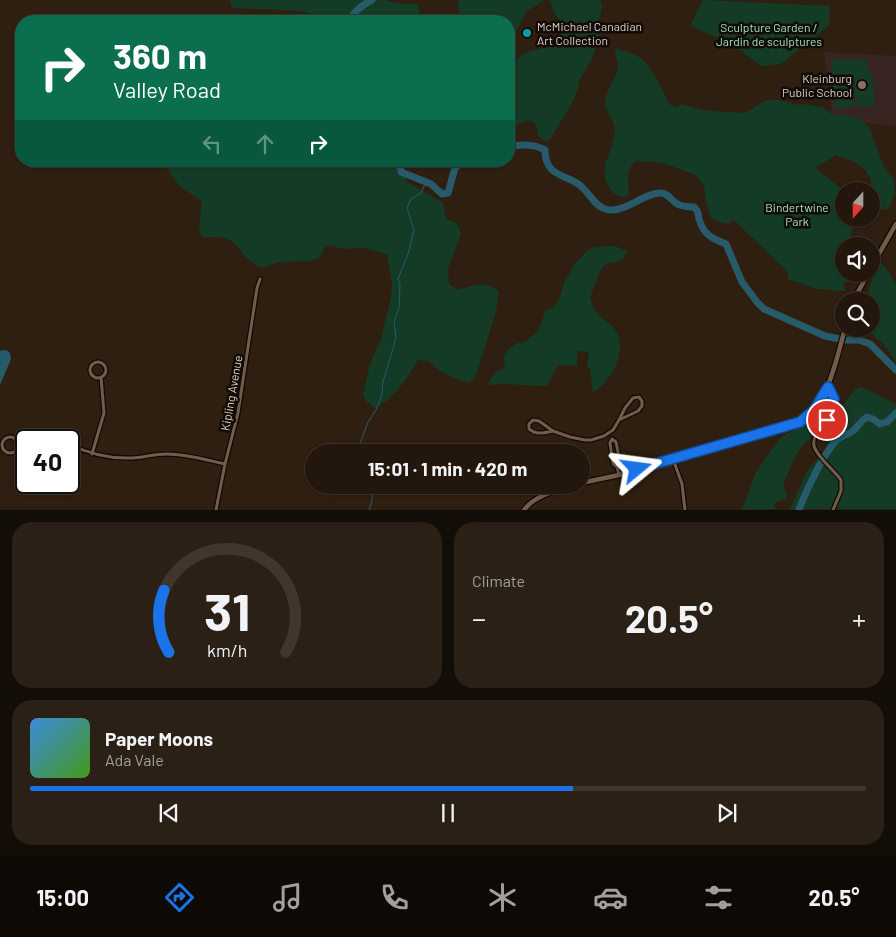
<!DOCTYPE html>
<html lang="en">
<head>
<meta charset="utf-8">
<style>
  :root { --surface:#23170d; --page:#2b2016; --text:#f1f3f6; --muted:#a39f9d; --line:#40362e; --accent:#1a73e8 }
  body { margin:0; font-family:Barlow,sans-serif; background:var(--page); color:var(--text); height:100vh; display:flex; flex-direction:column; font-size:19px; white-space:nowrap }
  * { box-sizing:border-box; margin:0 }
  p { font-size:16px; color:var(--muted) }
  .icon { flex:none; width:28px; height:28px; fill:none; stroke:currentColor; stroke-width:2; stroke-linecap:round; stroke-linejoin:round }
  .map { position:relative; height:510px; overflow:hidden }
  .sheet { display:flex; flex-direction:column; gap:12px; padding:12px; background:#130d07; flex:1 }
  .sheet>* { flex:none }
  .hud { position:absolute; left:15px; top:15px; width:500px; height:152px; border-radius:20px; box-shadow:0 1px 4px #0004,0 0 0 1px var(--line); background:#0b6e4f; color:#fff; overflow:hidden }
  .needle { width:32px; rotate:201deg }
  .buttons { position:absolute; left:835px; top:182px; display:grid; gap:10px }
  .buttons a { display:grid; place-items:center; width:45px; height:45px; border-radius:50%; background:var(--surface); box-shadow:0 1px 4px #0004,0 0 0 1px var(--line); font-size:25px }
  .speed { position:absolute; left:15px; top:429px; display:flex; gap:10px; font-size:25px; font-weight:700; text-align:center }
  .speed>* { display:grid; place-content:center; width:65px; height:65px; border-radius:50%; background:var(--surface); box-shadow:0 1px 4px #0004,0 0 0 1px var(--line); line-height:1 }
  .speed .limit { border:2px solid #111; border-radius:8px; background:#fff; color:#111 }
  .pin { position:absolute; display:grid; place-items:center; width:42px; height:42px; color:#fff; margin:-21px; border:2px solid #fff; border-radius:50%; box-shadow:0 1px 5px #0007 }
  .me { position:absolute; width:55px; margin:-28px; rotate:74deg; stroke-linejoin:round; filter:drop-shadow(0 0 4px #0008) }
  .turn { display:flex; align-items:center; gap:18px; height:105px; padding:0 15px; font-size:22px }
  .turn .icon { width:65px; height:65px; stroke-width:2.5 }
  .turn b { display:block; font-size:35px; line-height:42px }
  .lanes { display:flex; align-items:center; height:48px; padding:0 15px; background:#0003; justify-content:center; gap:25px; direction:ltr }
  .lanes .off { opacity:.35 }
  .big { font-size:38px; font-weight:700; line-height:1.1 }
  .sheet .widget { flex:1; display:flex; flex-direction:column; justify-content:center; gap:8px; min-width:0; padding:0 18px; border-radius:20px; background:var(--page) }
  .sheet .dial { align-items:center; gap:0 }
  .dial svg { height:130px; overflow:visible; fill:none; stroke:var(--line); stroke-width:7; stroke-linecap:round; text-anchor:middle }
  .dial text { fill:var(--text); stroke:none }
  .song { display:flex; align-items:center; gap:15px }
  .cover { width:60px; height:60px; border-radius:8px; background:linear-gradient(135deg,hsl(210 70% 55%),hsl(100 70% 35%)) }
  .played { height:5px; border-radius:2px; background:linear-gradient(90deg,var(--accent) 65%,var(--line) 65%) }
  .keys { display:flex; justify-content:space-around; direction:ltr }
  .heat { display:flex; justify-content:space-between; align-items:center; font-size:28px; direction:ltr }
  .sheet .tiles { flex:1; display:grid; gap:12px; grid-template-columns:1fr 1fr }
  .widget:last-child { grid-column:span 2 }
  .trip { position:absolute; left:305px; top:444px; width:285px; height:50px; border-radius:25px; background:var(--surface); box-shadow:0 1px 4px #0004,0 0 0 1px var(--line); font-weight:700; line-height:50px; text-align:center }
  .tabs { display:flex; height:80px; justify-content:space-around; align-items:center; background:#0e0905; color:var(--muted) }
  .tabs .icon { width:35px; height:35px }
  .tabs .on { color:var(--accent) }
  .tabs b { font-size:22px; color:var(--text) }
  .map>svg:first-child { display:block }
</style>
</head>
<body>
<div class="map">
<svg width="896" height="510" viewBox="0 0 896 510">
  <rect width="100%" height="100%" fill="#2f1f11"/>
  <path fill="#382521" d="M824 52 896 56V126L865 123 857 117 832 114Z"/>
  <path fill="#143b25" d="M230 0H385C396 4 407 3 418 5L422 21H312L311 14 302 11 235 8 231 6Z
    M458 0H544L526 12 513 38H509V21H459Z
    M550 0H600L602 6 598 26 599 39 590 63 579 80 578 89 571 105 549 141 543 140 538 136C537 112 521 122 509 130V72L517 59 527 52 552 46 566 26C557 19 553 12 550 0Z
    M703 0 830 6 829 25 781 64 761 66 731 43 690 26Z
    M616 49C625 51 636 54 643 60 653 69 664 93 670 105L677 107 682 104 701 110 742 113 749 111 766 100H780L798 105 806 104 824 108 832 114 857 117 869 127 884 167 893 178 895 193 890 206 886 210C864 207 877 191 869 176 864 164 848 159 836 155L815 168 844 191V219H856L848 244 849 246H844V274H853L850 281 843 283 845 291 817 289 788 279V272L734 220 728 224 719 222 710 216 706 202 704 186 696 175 663 163 636 161C625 170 628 181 629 194L626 197C620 197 613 194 610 189 596 166 614 153 615 130 615 120 604 111 605 101 606 90 616 79 618 68 619 61 613 56 616 49Z
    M832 59 868 60V73L872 72 875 106 857 107 856 96 854 98V107L835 109Z
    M163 161H403L407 182 443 203 446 219 457 223 461 234 448 269 449 284 458 290C472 285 486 280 499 291L496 312 475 378 469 383C454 379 440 373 429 361L418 360C409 376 392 401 375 408L366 401 363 395 370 364 381 339 391 297 392 284 387 254 363 248 342 249 334 246 325 245C323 251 321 258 314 260 302 263 288 260 276 263 270 265 264 269 258 266 233 253 242 232 204 238L201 235 199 229 202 202C196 196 189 193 182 188 174 181 169 170 163 161Z
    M615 246 627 251C621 267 614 259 605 265 599 270 593 291 590 298 593 306 595 313 602 318 607 323 613 325 616 331 628 351 611 383 593 392L590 369 587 366 589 352 577 351V366L558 365 547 386 505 384 487 385 495 373 503 369 505 365 503 357 508 350 517 343 525 342 538 331 546 310 554 307 558 302 565 281 574 265 587 251 595 247Z
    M879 259 896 283V364L887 348 867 329H871V301H865Z
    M861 387C873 391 884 399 896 404V509H790L807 471 823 453 829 440C803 426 792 465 784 483V488L787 496 786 499 776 502 774 507 776 509 742 510 756 472 781 437 796 429 807 420 837 412 855 390Z"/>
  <path fill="#275b6c" d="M6 350 10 353 11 359 0 385V351Z"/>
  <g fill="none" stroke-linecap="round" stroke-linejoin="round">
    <path stroke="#275b6c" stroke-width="1" d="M357 452 368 422 376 410 382 394 383 382 396 338 394 322 399 308 400 284 398 279 408 254 414 230 407 208 411 199 421 193 426 182
      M367 485C374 493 373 500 369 510"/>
    <path stroke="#275b6c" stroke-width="7" d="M349 21C354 11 362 5 372 0
      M509 147C520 144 535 144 545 150 545 177 566 174 581 186 591 195 597 211 613 210 630 209 645 193 660 193 668 193 670 199 676 203 681 207 688 207 694 207 698 211 698 213 699 219 704 235 711 238 726 244L742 282 757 302 764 309 825 336 845 340H859L870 344 896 370
      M400 161 401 172 431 184 442 194 448 193 455 168 465 161
      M799 510C805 493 826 448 839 438 844 435 849 434 853 431 859 426 860 421 867 417L873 419 880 424 887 422 896 413"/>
    <g stroke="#160800" stroke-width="5.5">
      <path id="street" d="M90 370a8 8 0 1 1 16 0a8 8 0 1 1-16 0Z
        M828 387C847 413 810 426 814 446 817 457 834 470 841 480V491L833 510
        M553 431C544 433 536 435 529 429V424L533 420 539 421 553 431 570 437 585 440H591L604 436 613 430 619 420 638 411 642 406V401L639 397 633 398 625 408 619 420
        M2 445a8 8 0 1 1 16 0a8 8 0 1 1-16 0Z
        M15 439C30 429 46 433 61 440
        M69 444C89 454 110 459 133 458 144 457 156 454 167 454 187 454 206 460 225 464
        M92 454 104 413 101 377
        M673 459 682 484 685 510
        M617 467 620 462 616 442 612 439 610 443 613 464 617 467 619 475
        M216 510 225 464 238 413 257 288 260 279"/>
    </g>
    <g stroke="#160800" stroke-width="7">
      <path id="secondary" d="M871 268 896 224
        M853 301 868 274
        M581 483 619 475 800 422C830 400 835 363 845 329
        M524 510C535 495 558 490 575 485"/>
    </g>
    <use href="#street" stroke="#705d4d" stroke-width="3"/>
    <use href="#secondary" stroke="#705d4d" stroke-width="4.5"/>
  </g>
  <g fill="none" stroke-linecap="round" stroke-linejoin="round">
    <g stroke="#114b97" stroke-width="12">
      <path id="route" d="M637 469 800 422 814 410 828 387 834 399 827 420"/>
    </g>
    <use href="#route" stroke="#1a73e8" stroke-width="9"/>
  </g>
  <circle fill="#0f9aa8" stroke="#120b05" stroke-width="2" cx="527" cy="33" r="5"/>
  <circle fill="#8d6e63" stroke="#120b05" stroke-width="2" cx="862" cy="85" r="5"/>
  <g text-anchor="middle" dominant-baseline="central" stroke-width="5" stroke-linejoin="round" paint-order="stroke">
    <g font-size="12" fill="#dcd1c8" stroke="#120b05" text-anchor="start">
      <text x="537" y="26">McMichael Canadian<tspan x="537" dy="14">Art Collection</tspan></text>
      <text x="852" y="78" text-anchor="end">Kleinburg<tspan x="852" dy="14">Public School</tspan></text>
    </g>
    <g font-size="12" fill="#9ee2b6" stroke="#120b05">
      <text x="769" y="27">Sculpture Garden /<tspan x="769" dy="14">Jardin de sculptures</tspan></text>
      <text x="797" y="207">Bindertwine<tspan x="797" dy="14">Park</tspan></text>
    </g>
    <g font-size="12" fill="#dcd1c8" stroke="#120b05">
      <text transform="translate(231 393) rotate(-80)">Kipling Avenue</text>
    </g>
  </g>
</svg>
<div class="buttons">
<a><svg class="needle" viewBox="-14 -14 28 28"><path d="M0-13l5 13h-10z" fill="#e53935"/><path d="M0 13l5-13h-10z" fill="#a39f9d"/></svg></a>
<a><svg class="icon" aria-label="sound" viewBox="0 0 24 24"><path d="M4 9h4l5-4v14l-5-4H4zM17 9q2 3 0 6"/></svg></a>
<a><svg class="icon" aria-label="search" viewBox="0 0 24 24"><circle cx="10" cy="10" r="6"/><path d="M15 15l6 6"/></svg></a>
</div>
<div class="speed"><div class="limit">40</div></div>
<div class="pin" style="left:827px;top:420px;background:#d93025"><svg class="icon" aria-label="arrive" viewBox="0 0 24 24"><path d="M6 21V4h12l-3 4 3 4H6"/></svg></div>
<svg class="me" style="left:637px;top:469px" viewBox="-20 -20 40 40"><path d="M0-17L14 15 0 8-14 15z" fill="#1a73e8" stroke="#fff" stroke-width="4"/></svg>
<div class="trip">15:01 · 1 min · 420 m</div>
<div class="hud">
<div class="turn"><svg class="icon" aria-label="right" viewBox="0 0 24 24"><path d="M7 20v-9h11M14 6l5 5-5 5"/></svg><div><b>360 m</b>Valley Road</div></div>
<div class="lanes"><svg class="icon off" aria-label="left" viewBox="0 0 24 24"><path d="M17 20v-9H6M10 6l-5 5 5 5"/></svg><svg class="icon off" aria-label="ahead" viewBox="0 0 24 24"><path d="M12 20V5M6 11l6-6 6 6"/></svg><svg class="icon" aria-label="right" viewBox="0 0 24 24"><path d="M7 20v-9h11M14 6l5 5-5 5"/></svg></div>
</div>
</div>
<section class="sheet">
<div class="tiles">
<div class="widget dial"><svg viewBox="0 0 100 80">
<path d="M14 69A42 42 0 1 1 86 69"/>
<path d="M14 69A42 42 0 0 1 11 31" stroke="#1a73e8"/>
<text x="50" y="56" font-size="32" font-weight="700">31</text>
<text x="50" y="72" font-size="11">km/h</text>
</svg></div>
<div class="widget"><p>Climate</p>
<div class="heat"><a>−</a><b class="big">20.5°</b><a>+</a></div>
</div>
<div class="widget">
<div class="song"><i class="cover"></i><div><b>Paper Moons</b><p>Ada Vale</p></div></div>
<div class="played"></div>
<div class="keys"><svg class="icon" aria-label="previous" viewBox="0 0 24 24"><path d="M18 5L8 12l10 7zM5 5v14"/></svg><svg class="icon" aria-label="pause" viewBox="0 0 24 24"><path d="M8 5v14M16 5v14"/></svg><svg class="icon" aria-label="next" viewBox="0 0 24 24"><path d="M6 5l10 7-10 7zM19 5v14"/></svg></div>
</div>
</div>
</section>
<nav class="tabs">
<b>15:00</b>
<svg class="icon on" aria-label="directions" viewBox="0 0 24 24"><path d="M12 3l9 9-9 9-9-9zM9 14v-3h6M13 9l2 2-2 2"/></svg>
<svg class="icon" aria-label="music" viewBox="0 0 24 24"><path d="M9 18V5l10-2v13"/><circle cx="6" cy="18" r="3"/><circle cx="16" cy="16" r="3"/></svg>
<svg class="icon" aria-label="phone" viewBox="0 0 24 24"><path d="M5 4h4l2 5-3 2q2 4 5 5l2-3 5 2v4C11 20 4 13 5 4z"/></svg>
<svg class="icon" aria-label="climate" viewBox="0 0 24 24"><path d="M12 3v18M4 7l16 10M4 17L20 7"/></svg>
<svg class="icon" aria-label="car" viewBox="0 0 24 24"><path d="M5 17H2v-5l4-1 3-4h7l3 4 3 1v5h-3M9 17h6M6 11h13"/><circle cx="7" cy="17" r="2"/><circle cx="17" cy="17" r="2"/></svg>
<svg class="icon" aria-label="filters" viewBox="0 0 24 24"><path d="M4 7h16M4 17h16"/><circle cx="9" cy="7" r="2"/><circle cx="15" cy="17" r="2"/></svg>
<b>20.5°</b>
</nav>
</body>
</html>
